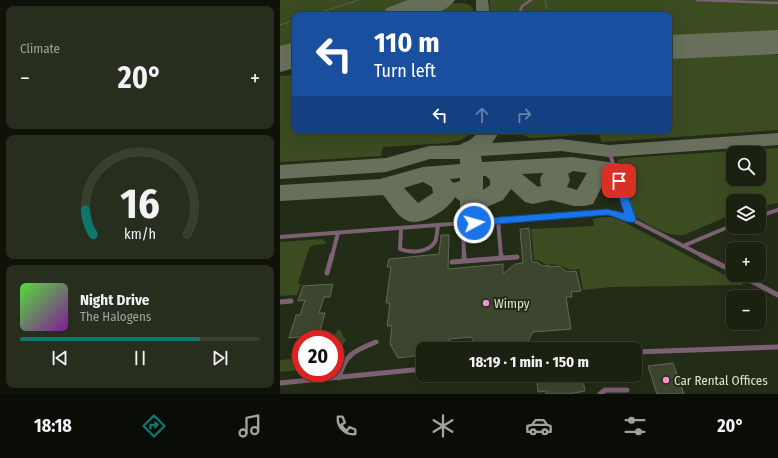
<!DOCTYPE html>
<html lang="en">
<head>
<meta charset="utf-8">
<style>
  :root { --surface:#1a2110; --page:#272e1e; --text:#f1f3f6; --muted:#9fa39f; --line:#383e30; --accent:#0f766e }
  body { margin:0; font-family:"Fira Sans Condensed",sans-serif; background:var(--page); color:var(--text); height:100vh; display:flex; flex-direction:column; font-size:15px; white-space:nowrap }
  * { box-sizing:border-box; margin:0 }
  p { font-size:13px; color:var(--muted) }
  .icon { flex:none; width:22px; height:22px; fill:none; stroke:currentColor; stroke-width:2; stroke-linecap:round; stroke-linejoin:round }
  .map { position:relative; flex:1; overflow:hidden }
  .panel { display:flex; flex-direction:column; gap:6px; padding:6px; background:#0e1209; width:280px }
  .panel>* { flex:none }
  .top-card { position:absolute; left:12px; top:12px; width:380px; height:122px; border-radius:8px; box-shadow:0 4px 16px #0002,0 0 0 1px var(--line); background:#1a4fa0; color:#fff; overflow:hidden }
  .tools { position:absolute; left:446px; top:146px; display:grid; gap:8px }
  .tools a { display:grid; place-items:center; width:40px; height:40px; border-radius:8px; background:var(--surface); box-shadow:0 4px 16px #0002,0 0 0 1px var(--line); font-size:20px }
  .speed { position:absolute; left:12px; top:330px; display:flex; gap:8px; font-size:20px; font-weight:700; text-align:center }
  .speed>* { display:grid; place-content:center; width:52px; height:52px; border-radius:50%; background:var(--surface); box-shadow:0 4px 16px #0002,0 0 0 1px var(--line); line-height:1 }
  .speed .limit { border:6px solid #d22; background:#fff; color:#111 }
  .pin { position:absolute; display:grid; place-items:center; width:34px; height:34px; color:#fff; margin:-17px; border-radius:8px; box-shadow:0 2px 6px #0006 }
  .me { position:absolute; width:44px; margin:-22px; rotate:84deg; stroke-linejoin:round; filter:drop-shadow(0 0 3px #0008) }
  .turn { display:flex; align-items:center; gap:14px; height:84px; padding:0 16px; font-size:18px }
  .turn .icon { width:52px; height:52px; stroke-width:2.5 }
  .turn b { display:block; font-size:28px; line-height:34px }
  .lanes { display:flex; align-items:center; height:38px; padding:0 16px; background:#0003; justify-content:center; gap:20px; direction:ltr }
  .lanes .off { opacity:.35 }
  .big { font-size:30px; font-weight:700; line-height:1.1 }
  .panel .widget { flex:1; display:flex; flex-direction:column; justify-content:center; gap:6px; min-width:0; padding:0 14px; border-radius:8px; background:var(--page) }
  .panel .dial { align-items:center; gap:0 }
  .dial svg { height:104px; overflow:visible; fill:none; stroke:var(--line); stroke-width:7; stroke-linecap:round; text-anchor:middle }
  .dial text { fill:var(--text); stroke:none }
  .song { display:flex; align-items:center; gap:12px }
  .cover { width:48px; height:48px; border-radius:6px; background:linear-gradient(135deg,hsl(110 70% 55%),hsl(290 70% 35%)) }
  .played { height:4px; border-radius:2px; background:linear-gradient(90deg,var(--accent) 75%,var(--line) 75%) }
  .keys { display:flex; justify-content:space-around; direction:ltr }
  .heat { display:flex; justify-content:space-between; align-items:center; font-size:22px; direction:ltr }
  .trip { position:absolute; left:136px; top:342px; width:226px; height:40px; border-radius:8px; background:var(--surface); box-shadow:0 4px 16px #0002,0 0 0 1px var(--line); font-weight:700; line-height:40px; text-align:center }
  .tab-bar { display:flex; height:64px; justify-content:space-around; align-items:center; background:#0a0d06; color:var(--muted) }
  .tab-bar .icon { width:28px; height:28px }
  .tab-bar .active { color:var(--accent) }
  .tab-bar b { font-size:18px; color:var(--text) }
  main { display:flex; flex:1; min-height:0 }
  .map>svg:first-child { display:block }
</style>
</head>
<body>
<main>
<section class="panel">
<div class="widget"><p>Climate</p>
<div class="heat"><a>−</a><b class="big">20°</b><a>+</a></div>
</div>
<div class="widget dial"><svg viewBox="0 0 100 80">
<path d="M14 69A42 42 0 1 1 86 69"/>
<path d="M14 69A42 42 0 0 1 8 50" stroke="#0f766e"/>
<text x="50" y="56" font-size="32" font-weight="700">16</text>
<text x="50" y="72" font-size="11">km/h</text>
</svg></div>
<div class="widget">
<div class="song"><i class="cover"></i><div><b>Night Drive</b><p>The Halogens</p></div></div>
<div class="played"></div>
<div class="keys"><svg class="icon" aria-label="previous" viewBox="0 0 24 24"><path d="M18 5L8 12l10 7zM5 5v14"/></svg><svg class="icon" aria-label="pause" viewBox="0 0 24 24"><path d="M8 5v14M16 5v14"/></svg><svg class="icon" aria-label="next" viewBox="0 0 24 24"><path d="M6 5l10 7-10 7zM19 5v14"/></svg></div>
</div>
</section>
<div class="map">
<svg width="498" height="394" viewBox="0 0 498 394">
  <rect width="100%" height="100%" fill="#232c16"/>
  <path fill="#3b4c21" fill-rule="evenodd" d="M0 0H136L95 15H15V44L0 50Z
    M209 0H498V33L389 38V15H211Z
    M166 4C175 3 186 1 193 8V15H139Z
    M474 52 498 55V130L322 142 318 134 251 138 231 131H389V56Z
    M15 75V131H194L181 140 169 143 103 147 101 156 0 162V76Z
    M498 148V203L479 207V201H453V214L404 235C386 237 370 225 354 216L335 167 338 160 345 158ZM453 153H479V179H453Z
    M324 217H331L340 220 464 285 330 287 303 290 299 269 290 270 279 265 265 264 258 260H254L251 229 314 226 313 219Z
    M43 239 46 244H44L30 246 18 283 21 284 17 295 0 296V242Z
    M59 329 66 340 55 356V339H51Z
    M21 358V370L0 372V360Z"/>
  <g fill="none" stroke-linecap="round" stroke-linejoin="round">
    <path fill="#68705c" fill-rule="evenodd" d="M196 0H208L210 15H196Z
      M484 37 498 41V51L479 45 476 42 479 39Z
      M200 131H220L212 143 281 139 329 145 498 133V145L329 157 281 151 201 156 202 162 292 157 342 164 345 169 342 174 334 176 328 175 313 204 304 206H294L271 200 253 204 245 202 231 189 223 200 204 208 201 216 192 219 183 216 180 210V201L175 197C168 210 139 229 124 219 116 214 109 202 103 195L0 201V185L100 179 143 167 180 164V159H150L106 172 0 179V165L106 158 149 146 179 145 190 140ZM293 171 307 173 297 190 287 187 290 180 288 174ZM263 173 260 179 261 186 258 187 242 174ZM203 176H206L210 180V185L203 190ZM180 178V181L173 183 170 179ZM143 182 152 187 153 193 138 203 124 188Z"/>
    <path fill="#68705c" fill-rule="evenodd" d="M128 0H175C160 21 125 15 102 15L107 8Z
      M498 30V54L389 59V35Z
      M15 42V68L0 72V46Z"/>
  </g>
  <path fill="#3c462f" stroke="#606b52" d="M249 228 252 262H257L263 266 269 265V267L279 266 287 272 296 271 301 291 291 292 292 297H286L291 329 253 332 245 347 199 349 191 337 169 339V344L150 345 148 349H143V355L118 358 110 344 112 326H107L110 303H106L111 267H107L109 259 159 254 161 235H169L168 269 223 264V274L235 264 243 263 240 229Z
    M53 284 50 297H44L39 313H45L39 335 9 338 16 315H20L25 300 18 301 23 286Z
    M393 363 404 394H377L368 366Z
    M275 375H302L305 391 289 394H266V391L258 392 256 377Z"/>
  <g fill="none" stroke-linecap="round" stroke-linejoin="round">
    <path stroke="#636b58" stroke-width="1" stroke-dasharray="2.5 1" stroke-linecap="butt" d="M265 0 267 10
      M32 15 79 0
      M0 25 15 20"/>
    <path stroke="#7c6173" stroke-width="2.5" d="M417 0 498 3
      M239 15 242 6 251 0
      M241 15H264"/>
    <path stroke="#7c6173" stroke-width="4" d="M329 151 351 219
      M479 216 498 210
      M218 220 221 256
      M183 224 184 256
      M121 228 120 249C130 253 148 253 155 242 157 237 157 231 158 226
      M0 237 327 212 336 213 351 219 423 256
      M403 246 453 225
      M52 256 58 233"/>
    <path stroke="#7c6173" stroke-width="5" d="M184 255V261
      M221 255V258
      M421 255 453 271
      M172 262 237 257
      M47 273 52 255
      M460 275 498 295
      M0 302 11 301
      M355 352 498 347
      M59 378C65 354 74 351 96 342
      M0 383 143 369
      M320 394 325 390H347"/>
  </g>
  <path fill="#1a73e8" stroke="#114b97" d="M336 179H339L343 181 356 219 355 222C346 224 336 216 327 215L194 226 190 223 194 219 327 209 344 213 334 181Z"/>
  <g fill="#f491d4" stroke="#232c16" stroke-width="1.5">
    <circle cx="206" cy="303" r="4"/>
    <circle cx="386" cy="380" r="4"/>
  </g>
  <g text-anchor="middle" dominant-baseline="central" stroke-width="4" stroke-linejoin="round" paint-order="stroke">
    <g font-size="13" fill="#dbe1d3" stroke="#232c16" text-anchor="start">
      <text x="214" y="303">Wimpy</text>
      <text x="394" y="380">Car Rental Offices</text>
    </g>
  </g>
</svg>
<div class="tools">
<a><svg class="icon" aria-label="search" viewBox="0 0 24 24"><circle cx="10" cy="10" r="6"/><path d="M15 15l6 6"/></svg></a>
<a><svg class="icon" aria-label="layers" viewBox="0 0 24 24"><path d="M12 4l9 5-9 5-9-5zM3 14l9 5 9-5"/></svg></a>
<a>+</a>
<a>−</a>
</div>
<div class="speed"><div class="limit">20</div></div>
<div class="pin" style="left:339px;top:181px;background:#d93025"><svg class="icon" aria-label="arrive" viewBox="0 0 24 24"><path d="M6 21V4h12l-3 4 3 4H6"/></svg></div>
<svg class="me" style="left:194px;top:223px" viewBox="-20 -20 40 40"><circle r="17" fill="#1a73e8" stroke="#fff" stroke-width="3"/><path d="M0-11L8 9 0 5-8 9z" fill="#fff"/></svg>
<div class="trip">18:19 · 1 min · 150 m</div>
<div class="top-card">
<div class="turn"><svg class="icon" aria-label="left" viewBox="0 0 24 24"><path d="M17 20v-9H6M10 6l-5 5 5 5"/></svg><div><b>110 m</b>Turn left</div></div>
<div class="lanes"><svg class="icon" aria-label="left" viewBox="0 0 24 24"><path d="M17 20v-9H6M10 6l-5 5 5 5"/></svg><svg class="icon off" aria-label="ahead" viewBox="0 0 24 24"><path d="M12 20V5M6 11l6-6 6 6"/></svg><svg class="icon off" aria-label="right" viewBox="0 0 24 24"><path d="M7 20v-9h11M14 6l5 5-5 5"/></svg></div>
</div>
</div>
</main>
<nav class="tab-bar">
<b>18:18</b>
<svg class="icon active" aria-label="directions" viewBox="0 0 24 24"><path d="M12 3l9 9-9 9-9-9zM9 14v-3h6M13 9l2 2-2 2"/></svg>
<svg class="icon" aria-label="music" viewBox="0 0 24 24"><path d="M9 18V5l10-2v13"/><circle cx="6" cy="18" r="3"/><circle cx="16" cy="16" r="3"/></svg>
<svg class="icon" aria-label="phone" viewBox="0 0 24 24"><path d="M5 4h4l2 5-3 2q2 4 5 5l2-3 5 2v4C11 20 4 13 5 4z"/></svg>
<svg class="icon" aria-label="climate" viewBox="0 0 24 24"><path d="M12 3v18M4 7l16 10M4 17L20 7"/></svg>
<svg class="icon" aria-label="car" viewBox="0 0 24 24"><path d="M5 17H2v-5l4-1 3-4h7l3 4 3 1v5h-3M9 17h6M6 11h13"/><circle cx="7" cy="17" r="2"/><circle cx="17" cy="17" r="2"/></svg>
<svg class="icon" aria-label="filters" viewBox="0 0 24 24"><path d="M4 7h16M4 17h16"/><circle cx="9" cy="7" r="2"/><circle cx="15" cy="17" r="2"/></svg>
<b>20°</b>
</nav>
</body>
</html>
